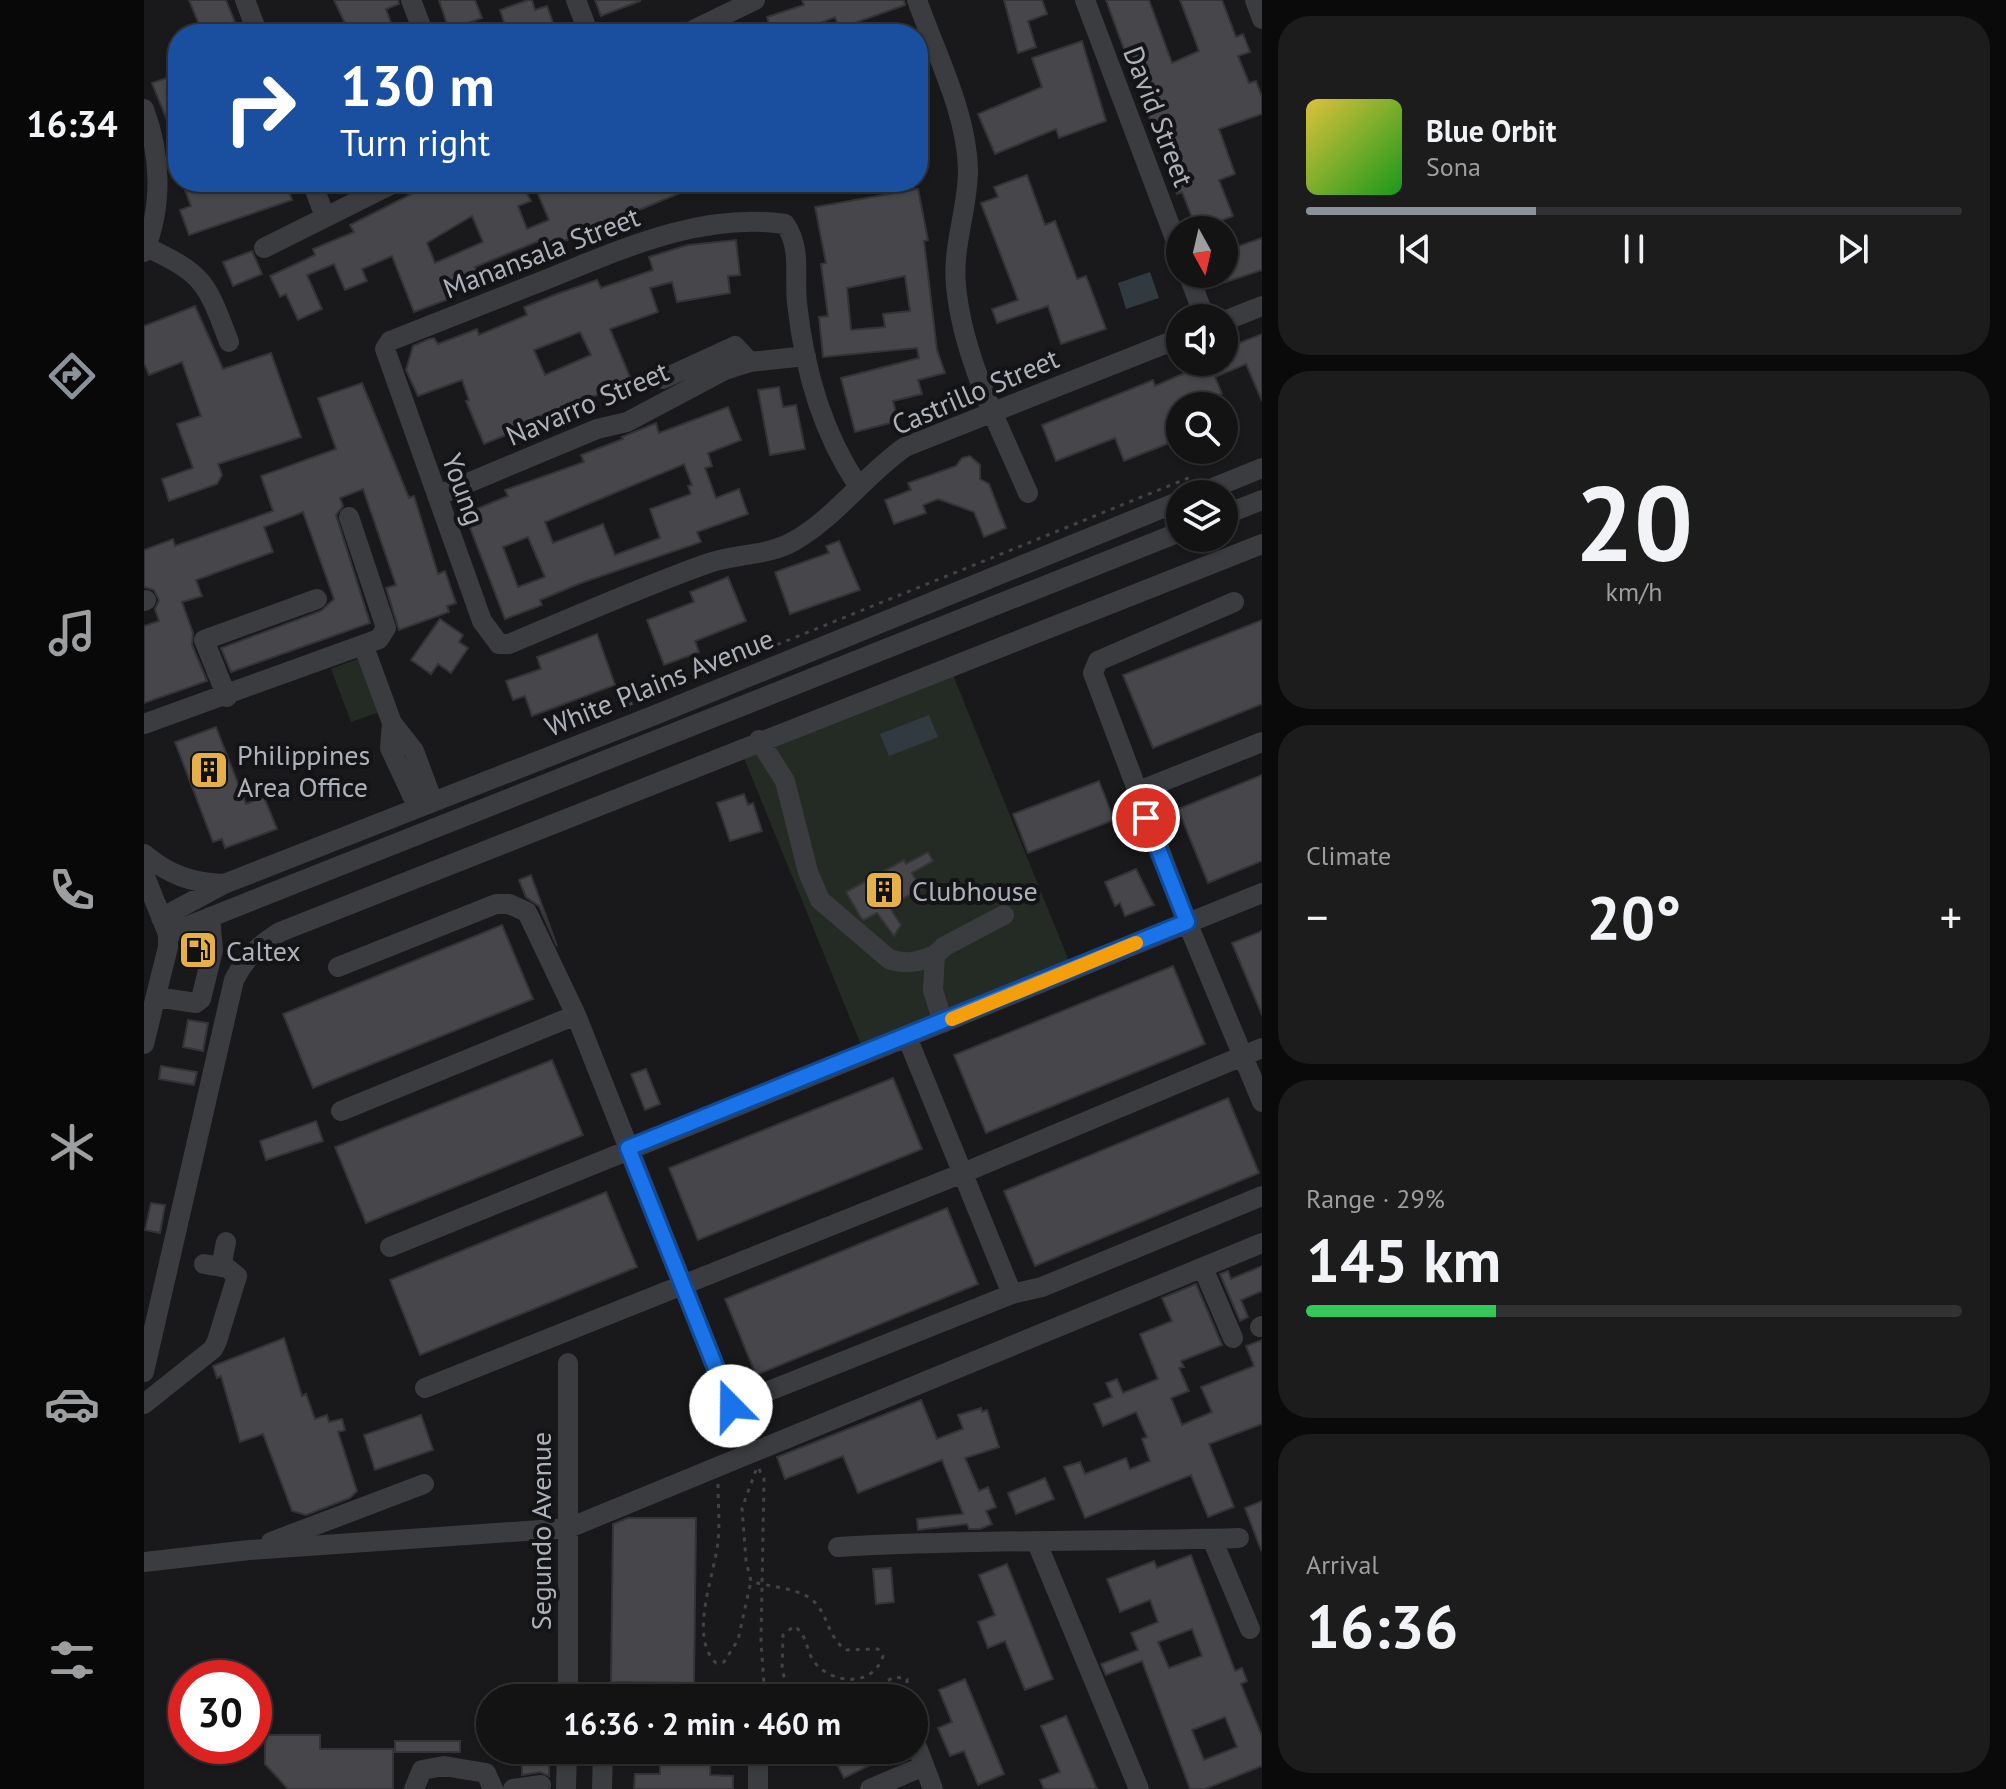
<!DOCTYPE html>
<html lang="en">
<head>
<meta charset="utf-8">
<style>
  :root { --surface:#131314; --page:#1c1c1d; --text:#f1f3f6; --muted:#9d9ea0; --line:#323234; --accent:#8c9099 }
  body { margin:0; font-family:"PT Sans",sans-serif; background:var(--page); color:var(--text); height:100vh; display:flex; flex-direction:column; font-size:30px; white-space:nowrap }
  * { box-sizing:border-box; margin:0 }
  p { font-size:26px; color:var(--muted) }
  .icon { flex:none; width:44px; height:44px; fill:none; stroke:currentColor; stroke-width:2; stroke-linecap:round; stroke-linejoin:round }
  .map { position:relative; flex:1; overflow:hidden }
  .details { display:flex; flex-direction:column; gap:16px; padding:16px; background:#0a0a0b; width:744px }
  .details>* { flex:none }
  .hud { position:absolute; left:24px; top:24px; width:760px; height:168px; border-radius:32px; box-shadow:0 2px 6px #0004,0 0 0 2px var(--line); background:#1a4fa0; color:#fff; overflow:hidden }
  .needle { width:52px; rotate:172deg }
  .controls { position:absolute; left:1022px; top:216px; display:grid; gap:16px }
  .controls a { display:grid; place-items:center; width:72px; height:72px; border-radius:50%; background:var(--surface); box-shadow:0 2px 6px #0004,0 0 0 2px var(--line); font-size:40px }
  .speed { position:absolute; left:24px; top:1660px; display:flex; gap:16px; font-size:40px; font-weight:700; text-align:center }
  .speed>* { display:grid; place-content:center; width:104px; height:104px; border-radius:50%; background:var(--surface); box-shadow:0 2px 6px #0004,0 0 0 2px var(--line); line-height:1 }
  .speed .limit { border:12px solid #d22; background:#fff; color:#111 }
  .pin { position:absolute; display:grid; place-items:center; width:68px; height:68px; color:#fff; margin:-34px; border:4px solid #fff; border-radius:50%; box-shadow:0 2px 8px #0007 }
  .me { position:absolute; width:88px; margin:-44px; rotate:338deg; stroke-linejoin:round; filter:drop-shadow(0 0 6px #0008) }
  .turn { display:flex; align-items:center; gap:28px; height:168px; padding:0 40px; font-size:36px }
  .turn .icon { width:104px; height:104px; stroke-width:2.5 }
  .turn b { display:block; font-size:56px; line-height:68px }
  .big { font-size:60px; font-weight:700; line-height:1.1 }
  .details .widget { flex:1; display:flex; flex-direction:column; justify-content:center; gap:12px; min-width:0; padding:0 28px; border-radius:32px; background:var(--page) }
  .details .dial { align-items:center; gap:0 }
  .dial b { font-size:104px; line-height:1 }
  .song { display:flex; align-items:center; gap:24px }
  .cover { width:96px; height:96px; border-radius:12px; background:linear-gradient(135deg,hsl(50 70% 55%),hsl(120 70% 35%)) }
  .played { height:8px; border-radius:4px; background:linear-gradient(90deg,var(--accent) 35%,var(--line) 35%) }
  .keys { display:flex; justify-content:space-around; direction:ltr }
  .heat { display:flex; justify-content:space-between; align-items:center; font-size:44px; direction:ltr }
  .charge { height:12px; border-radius:6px; background:linear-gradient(90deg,#34c759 29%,var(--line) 0) }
  .trip { position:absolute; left:332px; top:1684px; width:452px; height:80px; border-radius:40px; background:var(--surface); box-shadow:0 2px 6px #0004,0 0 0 2px var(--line); font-weight:700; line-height:80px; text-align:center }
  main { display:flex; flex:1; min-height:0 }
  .dock { display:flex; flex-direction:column; width:144px; justify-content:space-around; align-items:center; background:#080808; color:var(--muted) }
  .dock .icon { width:56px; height:56px }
  .dock .current { color:var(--accent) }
  .dock b { font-size:36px; color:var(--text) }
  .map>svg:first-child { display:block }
</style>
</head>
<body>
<main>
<nav class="dock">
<b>16:34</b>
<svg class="icon current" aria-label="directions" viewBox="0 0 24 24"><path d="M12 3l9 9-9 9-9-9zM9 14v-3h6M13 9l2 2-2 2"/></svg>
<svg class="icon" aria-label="music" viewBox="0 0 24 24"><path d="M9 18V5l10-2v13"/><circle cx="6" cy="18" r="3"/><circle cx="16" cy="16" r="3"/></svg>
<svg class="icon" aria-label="phone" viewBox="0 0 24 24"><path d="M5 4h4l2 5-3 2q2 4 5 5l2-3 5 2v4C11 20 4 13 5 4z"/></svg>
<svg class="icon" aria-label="climate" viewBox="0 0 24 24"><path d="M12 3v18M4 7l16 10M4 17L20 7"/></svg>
<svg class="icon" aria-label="car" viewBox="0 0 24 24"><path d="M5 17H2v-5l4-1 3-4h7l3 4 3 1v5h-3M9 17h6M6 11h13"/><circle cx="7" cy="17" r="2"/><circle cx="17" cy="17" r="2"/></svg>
<svg class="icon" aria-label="filters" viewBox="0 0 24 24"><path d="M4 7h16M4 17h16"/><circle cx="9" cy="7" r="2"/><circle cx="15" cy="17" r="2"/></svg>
</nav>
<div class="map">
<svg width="1118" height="1789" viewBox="0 0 1118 1789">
  <rect width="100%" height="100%" fill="#19191b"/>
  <path fill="#242b25" d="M221 656 241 710 207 722 187 669Z
    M809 675 925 961 717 1045 600 758Z"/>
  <path fill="#323a41" d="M1006 272 1015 298 982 309 974 283Z
    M785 715 794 737 745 756 736 734Z"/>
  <path fill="#47474b" stroke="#343437" stroke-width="2" fill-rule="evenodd" d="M45 0H82L92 25 85 28 88 34H59Z
    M190 0H254L255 4 242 9 251 34H206Z
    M295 0H331L338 18 305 30Z
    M384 0H388L391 10 403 6 413 34H364L356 10Z
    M451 0H496V1L457 16Z
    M658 0H760L761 5 710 23 712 28 697 33 691 17 663 28 665 34H628L623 17 660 5Z
    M860 0H898L903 14 884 21 892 47 874 53Z
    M962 0H1005L1028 63 1055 51 1036 0H1078L1092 37 1099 34 1106 52 1094 56 1105 83 1112 81 1118 97V114L1075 129 1091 174 1075 180 1089 216 1053 230 1038 192 1033 194Z
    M938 41 962 121 915 138 912 129 851 154 834 114 898 87 888 58Z
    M34 74V144L33 145 8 83Z
    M883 175 901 225 911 221 933 279 942 276 962 329 917 344 904 306 853 323 848 309 874 300 837 203 854 197 850 187Z
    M38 182H141L148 200 45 235 36 210 47 206Z
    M291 182H377L387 201 374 206 383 229 405 220 393 192 416 182 422 193 451 182 560 183 401 249 397 240 331 267 336 277 302 292 305 299 270 312 248 256 218 269 223 281 201 290 190 264 163 275 178 309 154 320 142 294 136 297 126 276 171 255 169 249 210 232 206 225ZM328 216 339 242 291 263 283 243Z
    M774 189 784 240 780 241 793 350 801 373 774 380 778 394 749 401 754 421 711 432 697 378 775 358 773 348 679 357 675 317 684 316 677 264 682 263 671 207ZM761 276 766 311 739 314 741 327 707 330 703 288Z
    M1118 238V270L1067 287 1063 274H1080V251Z
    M592 240 596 275 584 276 586 293 533 302 528 282 506 288 514 312 466 329 488 382 372 425 374 430 340 444 322 401 325 400 318 380 274 396 262 370 269 346 285 339 290 338 294 344 333 329 335 335 383 315 380 307 413 294 453 280 457 288 509 270 505 257 544 245ZM436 332 447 355 401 375 390 350Z
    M108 251 118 274 89 286 79 262Z
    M51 306 79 369 127 353 157 437 74 464 78 475 73 484 25 501 18 479 49 468 33 424 57 416 38 362 5 375 0 363V326Z
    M1118 334V401L1102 364 1071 377 1078 394 1062 399 1065 406H1036V428L1028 410V442L980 461 971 438 912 461 898 425 1009 380 1011 386 1066 362H1080V349Z
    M218 383 265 498 270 496 294 574 301 571 312 603 303 606 305 612 255 630 242 588 252 585 219 489 196 498 199 506 192 515 226 623 87 672 77 648 177 611 190 599 159 512 120 527 129 552 52 580 58 596 38 602 49 633 48 645 63 681 0 703V626L15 621 11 609 15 600 10 590 0 587V550L29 539 31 546 129 511 117 476 192 449 174 398Z
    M635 387 639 407 652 405 661 449 626 455 614 390Z
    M584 407 597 440 564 453 568 466 561 468 572 498 595 489 604 514 553 532 557 542 437 583 396 600 398 605 361 619 325 525 335 522 330 510 364 496 361 490 440 462 437 455 479 439 478 437 512 423 515 433ZM540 464 548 485 544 486 547 494 506 509 516 538 471 555 459 524 409 543 401 522ZM384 537 401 577 374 587 359 547Z
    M826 456 836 465V479L845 484 862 528 840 537 830 512 794 499 779 505 782 513 750 524 741 500 767 490 764 483 812 466 818 458Z
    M695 541 716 590 646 614 631 572 685 553 682 546Z
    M584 577 602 621 551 641 555 652 520 665 503 620 550 602 546 592Z
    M296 619 319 635 315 642 324 648 307 673 294 664 287 674 267 660Z
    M1118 620V704L1009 748 979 675Z
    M453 634 471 685 388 716 381 696 369 700 362 681 397 669 393 657Z
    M72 727 102 804 120 797 133 829 81 848 78 839 69 842 31 742Z
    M1118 775V861L1064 883 1034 809Z
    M955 781 970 820 884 853 869 814Z
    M600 794 604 805 609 803 618 831 586 841 573 803Z
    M784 852 789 861 768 873 777 889 745 906 757 925 750 936 733 913 720 920 717 918 702 892 760 860 762 864Z
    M992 869 1010 905 981 916 976 903 971 906 961 882Z
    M387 875 413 946 395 906 382 897 375 880Z
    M358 925 389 999 169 1088 139 1014Z
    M1118 931V1015L1088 943Z
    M1029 966 1061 1044 842 1133 810 1055Z
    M44 1020 64 1023 59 1051 39 1047Z
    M408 1060 439 1135 222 1223 191 1147Z
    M17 1066 53 1072 50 1085 15 1079Z
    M502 1069 516 1104 501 1110 487 1074Z
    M749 1078 778 1149 554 1240 525 1168Z
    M1084 1098 1115 1173 891 1266 860 1191Z
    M172 1121 179 1141 122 1160 116 1141Z
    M462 1192 493 1267 276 1355 246 1280Z
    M7 1203 21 1205 16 1233 1 1230Z
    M803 1208 834 1284 612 1375 581 1299Z
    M1118 1266V1291L1097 1300 1104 1317 1096 1321 1076 1274 1084 1271 1087 1279Z
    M1052 1284 1078 1345 1037 1361 1040 1367 1035 1368 1045 1391 1027 1398 1038 1425 1068 1412 1057 1387 1110 1366 1102 1346 1118 1340V1424L1065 1444 1090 1507 1064 1517 1047 1475 941 1518 920 1467 936 1462 941 1474 982 1458 986 1469 1006 1461 998 1439 1003 1437 992 1412 959 1426 950 1404 968 1397 962 1383 973 1379 979 1393 1014 1379 996 1334 1028 1321 1018 1298Z
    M140 1338 158 1396 162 1394 171 1419 183 1415 185 1422 198 1419 201 1430 194 1432 213 1491 206 1498 162 1515 148 1511 119 1434 96 1442 77 1376 73 1378 69 1366Z
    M777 1400 793 1439 819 1429 814 1415 837 1408 838 1412 843 1410 855 1447 821 1458 835 1491 844 1487 852 1507 842 1511 848 1524 836 1529H825L823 1524 774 1530 773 1519 819 1514 798 1460 714 1493 699 1456 641 1479 633 1457Z
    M277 1415 289 1450 231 1470 220 1435Z
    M901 1478 910 1499 872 1514 864 1493Z
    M1118 1501V1549L1117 1550 1101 1508Z
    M484 1518H552L550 1683 467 1682 469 1524Z
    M1047 1555 1091 1671 1098 1668 1103 1681 1097 1684 1118 1736V1766L1061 1789H1046L998 1661 962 1675 957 1664 994 1650 987 1633 1014 1622 1006 1600 976 1612 963 1579 1010 1561 1013 1568ZM1048 1629 1058 1656 1025 1668 1014 1642ZM1081 1717 1093 1747 1060 1760 1048 1730Z
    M863 1564 909 1679 881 1690 861 1641 844 1648 834 1622 851 1615 835 1575Z
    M747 1568 750 1602 732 1604 729 1569Z
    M821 1679 860 1774 834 1785 820 1751 806 1756 794 1728 808 1722 795 1690Z
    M922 1716 953 1789H900L896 1780 916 1772 897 1726Z
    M121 1735H176V1749H249V1789H144L121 1764Z
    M251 1741H316V1752H251Z
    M516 1750H567L566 1775 589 1776V1789H490L491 1774H516Z
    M686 1750H756L700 1778Z
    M378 1751H405V1776L396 1772 378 1775Z"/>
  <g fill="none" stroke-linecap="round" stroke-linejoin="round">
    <path stroke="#414347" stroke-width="3" stroke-dasharray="4 6" stroke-linecap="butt" d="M420 731 1047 477
      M615 1469 620 1479 617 1642 621 1698
      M612 1470 598 1508 602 1561 607 1581C626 1588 661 1587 674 1606 685 1621 684 1635 701 1650L734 1649 739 1656C730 1686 691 1685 672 1664 661 1652 665 1636 650 1626L639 1635 638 1670 647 1698
      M574 1484C574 1503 576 1523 574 1541 571 1575 544 1636 572 1663L580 1662 594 1640 607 1581
      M708 1698 751 1677 763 1679V1683"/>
    <path stroke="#3b3c40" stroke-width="20" d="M101 0 114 34
      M267 0 280 34
      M432 0 445 34
      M773 0C792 54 823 113 824 170 824 209 808 246 812 286 819 359 856 427 884 493
      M941 0 1036 252
      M1111 0 1118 19
      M541 34 611 0
      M0 109C17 155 19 206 0 252
      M168 182 181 217
      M0 246C60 274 62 281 85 342
      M120 248 252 182
      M1044 274 1061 318
      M1080 321 1118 306
      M519 379 591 346 606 362
      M713 484C677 430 660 368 653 303 650 275 658 249 641 224 559 212 480 248 406 278 352 299 299 320 246 341L241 349 338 621 355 644H365C430 617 495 588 562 564 591 553 622 557 650 541 691 518 721 475 761 447L1036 338
      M1054 494 1118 468
      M293 496 453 429 483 422 581 370 606 362 662 356
      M1080 515 1118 500
      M0 601 2 600
      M1090 602 954 661 949 673 1043 922 1118 1102
      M220 647 248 723 246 748 274 808
      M83 697 60 640 173 599
      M248 723 270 751 289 802
      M0 724 235 639 242 628 205 517
      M615 740 641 781 664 872 676 900 745 959C762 965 775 962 791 955
      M992 792 1118 742
      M0 854C25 875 48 883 80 884
      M0 874 24 934V947L0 1044
      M17 918 80 884 511 715 1036 501
      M24 934 1036 532
      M194 967 352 904H365L383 912 432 1015 197 1111
      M12 997 52 1003 57 999 69 950 66 917
      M432 1015 587 1406 868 1294 898 1287 1118 1196
      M799 1023 789 990 791 955 801 946 860 915
      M763 1037 868 1294
      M246 1247 1118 893
      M77 1267 82 1242
      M1059 1268 1089 1338
      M1116 1327 1118 1326
      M0 1372 90 980C102 957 114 946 136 932L1118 544
      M281 1388 819 1173 1118 1048
      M0 1404 69 1349 73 1341 93 1276 83 1268 60 1264
      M1068 1539 1106 1629
      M127 1542 280 1484
      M893 1543 995 1789
      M694 1547C828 1539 962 1542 1095 1538
      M0 1562 105 1550 425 1528 1118 1243
      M755 1697V1698
      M424 1698V1363
      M770 1739 789 1789
      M605 1750 614 1760V1789
      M270 1789 278 1770 300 1766 342 1773 349 1789
      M369 1789 397 1785
      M422 1789 423 1750
      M458 1789 459 1750
      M726 1789 780 1766"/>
  </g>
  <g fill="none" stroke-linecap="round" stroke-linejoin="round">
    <g stroke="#114b97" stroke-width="20">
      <path id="route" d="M587 1406 484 1148 1043 922 1002 818"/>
    </g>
    <use href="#route" stroke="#1a73e8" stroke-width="14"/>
    <path stroke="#f59e0b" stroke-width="14" d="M808 1019 992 943"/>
  </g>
  <defs>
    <g id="building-square" transform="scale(2)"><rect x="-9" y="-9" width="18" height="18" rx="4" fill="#e5b048" stroke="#141416"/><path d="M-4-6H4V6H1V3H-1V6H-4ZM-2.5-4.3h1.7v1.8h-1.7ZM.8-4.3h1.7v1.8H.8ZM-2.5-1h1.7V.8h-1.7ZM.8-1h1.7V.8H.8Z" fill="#111"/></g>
    <g id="fuel-square" transform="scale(2)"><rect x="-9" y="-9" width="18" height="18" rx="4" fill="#e5b048" stroke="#141416"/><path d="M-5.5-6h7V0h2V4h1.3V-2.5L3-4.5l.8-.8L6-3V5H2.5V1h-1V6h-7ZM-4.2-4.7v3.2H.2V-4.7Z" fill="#111"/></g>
  </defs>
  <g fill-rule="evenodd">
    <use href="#building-square" x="65" y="770"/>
    <use href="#building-square" x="740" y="890"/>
    <use href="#fuel-square" x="54" y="950"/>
  </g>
  <g text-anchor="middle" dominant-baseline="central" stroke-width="8" stroke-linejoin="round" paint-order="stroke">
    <g font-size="28" fill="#adb1ba" stroke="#141416">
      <text transform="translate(1015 116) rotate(69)">David Street</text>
      <text transform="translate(397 252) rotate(-21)">Manansala Street</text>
      <text transform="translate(831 391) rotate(-23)">Castrillo Street</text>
      <text transform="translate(443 403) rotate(-23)">Navarro Street</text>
      <text transform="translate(320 489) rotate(70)">Young</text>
      <text transform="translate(515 682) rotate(-22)">White Plains Avenue</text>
      <text transform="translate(396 1531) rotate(-90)">Segundo Avenue</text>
    </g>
    <g font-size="28" fill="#adb1ba" stroke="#141416" text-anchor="start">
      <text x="93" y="754">Philippines<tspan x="93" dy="32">Area Office</tspan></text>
      <text x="768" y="890">Clubhouse</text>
      <text x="82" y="950">Caltex</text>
    </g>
  </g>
</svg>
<div class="controls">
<a><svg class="needle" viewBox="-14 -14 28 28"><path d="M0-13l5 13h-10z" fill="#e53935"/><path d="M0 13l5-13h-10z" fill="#9d9ea0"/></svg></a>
<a><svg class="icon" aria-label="sound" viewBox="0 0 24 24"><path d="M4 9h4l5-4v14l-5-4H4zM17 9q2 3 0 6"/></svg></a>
<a><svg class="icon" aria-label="search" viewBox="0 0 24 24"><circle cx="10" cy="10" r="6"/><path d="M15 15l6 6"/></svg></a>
<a><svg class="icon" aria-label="layers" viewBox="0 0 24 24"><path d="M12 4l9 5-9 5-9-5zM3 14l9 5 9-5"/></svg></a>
</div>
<div class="speed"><div class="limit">30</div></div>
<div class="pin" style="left:1002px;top:818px;background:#d93025"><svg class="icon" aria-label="arrive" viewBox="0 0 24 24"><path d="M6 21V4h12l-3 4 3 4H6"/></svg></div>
<svg class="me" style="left:587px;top:1406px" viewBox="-20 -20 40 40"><circle r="19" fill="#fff"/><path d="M0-13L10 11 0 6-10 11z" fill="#1a73e8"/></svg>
<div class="trip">16:36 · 2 min · 460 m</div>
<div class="hud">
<div class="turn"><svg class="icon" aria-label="right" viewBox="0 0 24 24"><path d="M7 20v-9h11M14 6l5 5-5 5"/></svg><div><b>130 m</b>Turn right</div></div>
</div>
</div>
<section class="details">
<div class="widget">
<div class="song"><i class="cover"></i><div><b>Blue Orbit</b><p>Sona</p></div></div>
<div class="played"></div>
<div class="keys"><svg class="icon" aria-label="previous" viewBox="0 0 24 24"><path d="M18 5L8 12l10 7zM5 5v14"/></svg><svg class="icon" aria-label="pause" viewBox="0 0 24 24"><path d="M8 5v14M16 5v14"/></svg><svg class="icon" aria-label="next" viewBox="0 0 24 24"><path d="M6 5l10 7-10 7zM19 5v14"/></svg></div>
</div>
<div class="widget dial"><b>20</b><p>km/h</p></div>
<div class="widget"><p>Climate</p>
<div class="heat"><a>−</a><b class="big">20°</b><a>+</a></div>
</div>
<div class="widget"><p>Range · 29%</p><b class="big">145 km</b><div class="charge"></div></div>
<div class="widget"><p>Arrival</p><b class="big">16:36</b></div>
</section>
</main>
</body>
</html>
